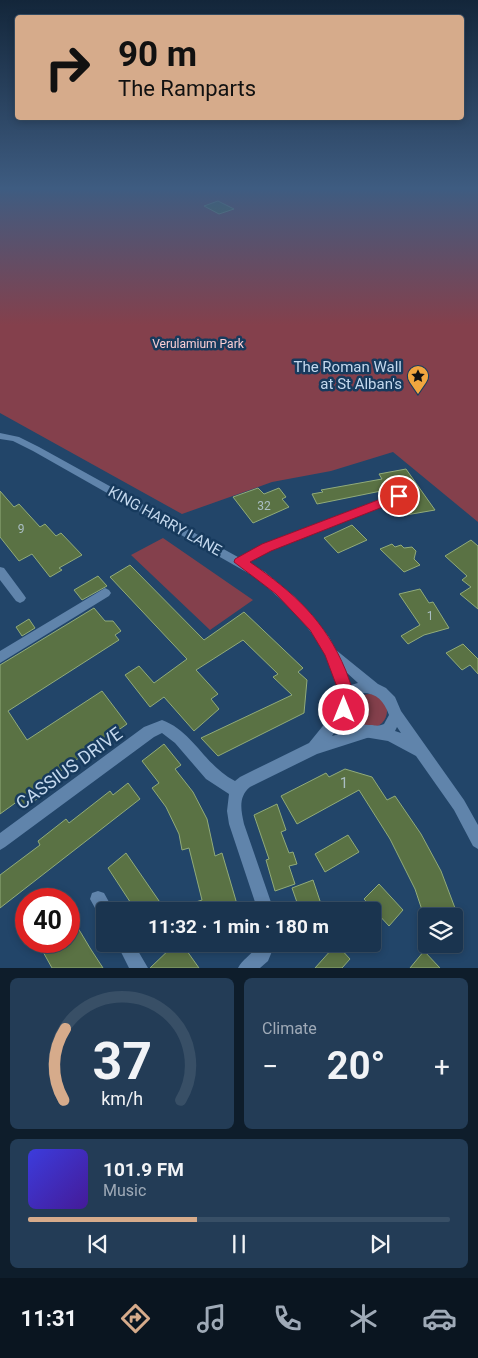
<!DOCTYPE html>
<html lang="en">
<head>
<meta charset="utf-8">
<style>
  :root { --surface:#1a344f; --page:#233c56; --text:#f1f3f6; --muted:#9faab7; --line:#384f66; --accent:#d6ab8b }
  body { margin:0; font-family:Roboto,sans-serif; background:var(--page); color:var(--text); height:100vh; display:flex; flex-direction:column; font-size:19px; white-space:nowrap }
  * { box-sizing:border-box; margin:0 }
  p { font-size:16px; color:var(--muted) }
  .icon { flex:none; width:28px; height:28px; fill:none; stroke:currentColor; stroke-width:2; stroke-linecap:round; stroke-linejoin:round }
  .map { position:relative; height:968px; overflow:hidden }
  .sheet { display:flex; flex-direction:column; gap:10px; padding:10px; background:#0e1d2b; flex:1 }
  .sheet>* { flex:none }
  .guide { position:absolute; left:15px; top:15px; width:449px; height:105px; border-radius:5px; box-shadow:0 2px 8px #0003,0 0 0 1px var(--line); background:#d6ab8b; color:#111; overflow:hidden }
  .tools { position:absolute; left:418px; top:908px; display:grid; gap:10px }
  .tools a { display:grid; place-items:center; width:45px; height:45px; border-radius:5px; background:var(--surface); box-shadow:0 2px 8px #0003,0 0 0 1px var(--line); font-size:25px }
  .speed { position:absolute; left:15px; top:888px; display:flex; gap:10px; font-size:25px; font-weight:700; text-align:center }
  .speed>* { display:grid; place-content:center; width:65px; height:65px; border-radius:50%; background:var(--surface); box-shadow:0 2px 8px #0003,0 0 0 1px var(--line); line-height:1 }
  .speed .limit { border:8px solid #d22; background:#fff; color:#111 }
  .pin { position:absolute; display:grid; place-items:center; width:42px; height:42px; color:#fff; margin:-21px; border:2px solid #fff; border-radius:50%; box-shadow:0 1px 5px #0007 }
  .me { position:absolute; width:55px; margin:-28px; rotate:0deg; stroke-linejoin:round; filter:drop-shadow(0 0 4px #0008) }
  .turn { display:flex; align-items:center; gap:18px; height:105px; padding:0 20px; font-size:22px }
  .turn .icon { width:65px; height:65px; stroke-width:2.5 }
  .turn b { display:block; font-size:35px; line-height:42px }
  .big { font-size:38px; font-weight:700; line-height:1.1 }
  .sheet .widget { flex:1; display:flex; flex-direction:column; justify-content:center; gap:8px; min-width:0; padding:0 18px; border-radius:8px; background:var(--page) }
  .sheet .dial { align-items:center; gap:0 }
  .dial svg { height:130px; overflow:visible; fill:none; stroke:var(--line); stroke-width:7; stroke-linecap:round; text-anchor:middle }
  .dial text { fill:var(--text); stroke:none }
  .song { display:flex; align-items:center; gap:15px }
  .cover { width:60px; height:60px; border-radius:8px; background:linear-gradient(135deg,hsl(240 70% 55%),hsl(260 70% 35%)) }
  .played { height:5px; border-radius:2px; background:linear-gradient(90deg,var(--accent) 40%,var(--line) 40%) }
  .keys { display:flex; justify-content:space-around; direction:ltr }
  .heat { display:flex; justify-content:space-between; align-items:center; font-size:28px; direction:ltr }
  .sheet .tiles { flex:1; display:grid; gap:10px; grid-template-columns:1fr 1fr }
  .widget:last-child { grid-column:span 2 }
  .trip { position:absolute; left:96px; top:902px; width:285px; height:50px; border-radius:5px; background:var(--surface); box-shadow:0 2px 8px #0003,0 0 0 1px var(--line); font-weight:700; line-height:50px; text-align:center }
  .dock { display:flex; height:80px; justify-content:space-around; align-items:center; background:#0a1520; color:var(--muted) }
  .dock .icon { width:35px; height:35px }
  .dock .current { color:var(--accent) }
  .dock b { font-size:22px; color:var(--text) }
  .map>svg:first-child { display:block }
</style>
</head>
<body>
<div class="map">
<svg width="478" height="968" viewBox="0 0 478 968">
  <rect width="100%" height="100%" fill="#224569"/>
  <path fill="#84404c" d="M0 190H478V522L393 452 331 471 272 482 182 514 0 413Z
    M163 538 253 600 210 630 131 555Z
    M353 711a17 17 0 1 1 34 0a17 17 0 1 1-34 0Z"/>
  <path fill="#5a7244" stroke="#91ab7a" d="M218 201 234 209 219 214 204 206Z
    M406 469 435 510 406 515 398 502 404 500 406 495 400 490 393 492 391 489 317 504 312 494 323 492 321 490 382 479 379 474Z
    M258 488 264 494 279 488 286 497 282 499 289 507 253 523 233 497Z
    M0 491 14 507 19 504 40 527 45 524 56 536 61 533 82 555 59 568 62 570 50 577 32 554 19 561 0 537Z
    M352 525 367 540 338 553 324 538Z
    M471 540 478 546V609L460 594 471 587 462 580 467 576 445 556Z
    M392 544 395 547 401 545 404 548 412 547 416 551 414 559 420 565 404 572 380 549Z
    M130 565 204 640 244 612 303 668 298 672 307 680 304 713 218 756 201 738 292 695 273 677 278 674 243 640 196 670 218 694 211 699 219 709 194 731 164 697 150 707 125 675 139 666 154 683 187 659 110 577Z
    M98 576 107 586 82 600 74 590Z
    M420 589 429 603 433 602 449 628 424 635 408 644 401 636 420 625 399 594Z
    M94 608 105 621H113L121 631 115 635 119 640 8 711 27 740 102 691 127 724 42 784 47 792 22 809 18 801 0 814V665Z
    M29 619 35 628 22 636 16 627Z
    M463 644 478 659V674L470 665 462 670 446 653Z
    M164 744 181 765 175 769 193 792 207 819 215 856 222 853 239 911H174V909L202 900 189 848 182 850 179 834 166 807 152 788 159 783 142 761Z
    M345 769 372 777 387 800 395 796 421 834 441 871 458 916H424L415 889 390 839 359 790 297 824 281 796 326 773 329 777Z
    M128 783 140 799 0 908V875L40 845 38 841 66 819 69 823 110 791 113 795Z
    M277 804 286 830 281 832 289 853 293 852 297 864 289 866 295 884 275 891 266 860 269 859 254 815Z
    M348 835 359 852 325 872 315 854Z
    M126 853 166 911H136L108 868Z
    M313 880 321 904 314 907 315 911H300L292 888Z
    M379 884 403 910 389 926 364 899Z
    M69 913 90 948 103 968H52L37 941H69Z
    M175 944H182L199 968H150Z
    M339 947 350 959 342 968H315L332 949 334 952Z
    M424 951 440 968H410Z"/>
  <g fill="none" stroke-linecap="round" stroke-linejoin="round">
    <path fill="#6084ab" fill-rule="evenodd" d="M399 492 403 494 404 496 403 498 271 550 244 565H236L234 562 236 559 263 544Z
      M0 567 4 568 24 595 26 598 24 601 20 603 16 601 0 580Z
      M105 588 109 590 111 593 109 596 0 663V651Z
      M344 704 349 706 351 710 332 736 365 726 370 727 372 732 370 737 317 754 250 787C238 797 241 810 244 824L274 911H258L229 824 227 811 229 794 206 779 175 743 162 733 154 737 5 847 0 850V833L144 727 162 720C194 732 204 765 235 781L240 777 309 743 339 706Z
      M98 891 104 893 114 911H105V919L100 917 90 899 92 893Z
      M117 944H134L148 968H129Z
      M258 944H275L268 961 260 968H238C243 958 254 954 258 944Z"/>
    <path fill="#6084ab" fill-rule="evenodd" d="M0 433 19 437 39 447 265 572 295 597 313 616 329 637 336 650 378 684 386 688 395 697 401 711 464 800 478 825V849L473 846 454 810 416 756 388 741 358 736 345 728 340 718 338 706 341 695 327 657 320 644 296 613 257 578 33 451 13 441 0 439ZM346 672 358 683 351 685ZM362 693C377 693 384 701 389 715L384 724C379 726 377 726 372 725 368 725 363 725 359 723 347 716 350 697 362 693ZM397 727 401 733 395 731Z"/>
  </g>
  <linearGradient id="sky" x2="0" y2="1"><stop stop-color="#13263a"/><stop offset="0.58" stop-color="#3e5c81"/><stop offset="1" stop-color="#3e5c81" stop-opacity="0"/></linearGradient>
  <rect width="478" height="325" fill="url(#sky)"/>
  <path fill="#e11d48" stroke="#92132f" d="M399 492 404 496 403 499 271 551 250 562C294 593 325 620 346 671 352 688 357 698 350 715L344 717 339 715 337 710 340 695 325 655 310 630 276 594 234 562 235 559 262 544Z"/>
  <defs>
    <g id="sight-pin" transform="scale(1.125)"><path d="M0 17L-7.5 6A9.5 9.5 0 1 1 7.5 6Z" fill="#f1a63f" stroke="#173a5d"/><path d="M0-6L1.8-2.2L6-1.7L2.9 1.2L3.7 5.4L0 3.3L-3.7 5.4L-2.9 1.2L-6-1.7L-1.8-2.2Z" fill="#111"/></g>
  </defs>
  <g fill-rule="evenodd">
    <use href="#sight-pin" x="418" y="376"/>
  </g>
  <g text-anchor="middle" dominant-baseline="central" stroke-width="5" stroke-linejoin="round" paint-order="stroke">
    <g font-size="12" fill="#fccfd4" stroke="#173a5d">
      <text x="198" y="344">Verulamium Park</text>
    </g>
    <g font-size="12" fill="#aabec3">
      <text x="264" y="506">32</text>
      <text x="21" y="529">9</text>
      <text x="430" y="616">1</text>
    </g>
    <g font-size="15" fill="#c4d8ed" stroke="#173a5d" text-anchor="end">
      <text x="402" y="367">The Roman Wall<tspan x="402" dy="17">at St Alban's</tspan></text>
    </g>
    <g font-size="15" fill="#c4d8ed" stroke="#173a5d">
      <text transform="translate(165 521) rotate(29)">KING HARRY LANE</text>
    </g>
    <g font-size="15" fill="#aabec3">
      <text x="344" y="783">1</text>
    </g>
    <g font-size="18" fill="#c4d8ed" stroke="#173a5d">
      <text transform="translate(69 768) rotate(-36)">CASSIUS DRIVE</text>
    </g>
  </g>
</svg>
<div class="tools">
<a><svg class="icon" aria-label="layers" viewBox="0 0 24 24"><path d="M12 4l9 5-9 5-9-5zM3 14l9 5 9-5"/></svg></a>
</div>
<div class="speed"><div class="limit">40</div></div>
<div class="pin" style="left:399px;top:496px;background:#d93025"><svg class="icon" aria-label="arrive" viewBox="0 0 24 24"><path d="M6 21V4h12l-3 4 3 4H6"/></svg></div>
<svg class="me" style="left:344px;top:710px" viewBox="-20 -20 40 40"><circle r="17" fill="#e11d48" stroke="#fff" stroke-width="3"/><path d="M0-11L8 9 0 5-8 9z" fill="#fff"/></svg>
<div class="trip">11:32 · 1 min · 180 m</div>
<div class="guide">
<div class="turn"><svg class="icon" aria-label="right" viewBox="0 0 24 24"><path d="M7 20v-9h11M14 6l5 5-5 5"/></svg><div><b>90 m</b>The Ramparts</div></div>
</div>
</div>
<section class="sheet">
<div class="tiles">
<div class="widget dial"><svg viewBox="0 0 100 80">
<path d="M14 69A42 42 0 1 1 86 69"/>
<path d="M14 69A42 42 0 0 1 15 25" stroke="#d6ab8b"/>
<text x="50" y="56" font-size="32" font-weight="700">37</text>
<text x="50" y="72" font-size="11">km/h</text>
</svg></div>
<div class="widget"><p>Climate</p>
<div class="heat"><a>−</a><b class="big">20°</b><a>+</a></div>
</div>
<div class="widget">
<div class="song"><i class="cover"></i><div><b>101.9 FM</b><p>Music</p></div></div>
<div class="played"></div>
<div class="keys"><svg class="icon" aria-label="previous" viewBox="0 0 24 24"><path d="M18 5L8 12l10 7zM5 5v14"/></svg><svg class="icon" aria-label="pause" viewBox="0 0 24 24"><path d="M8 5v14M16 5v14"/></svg><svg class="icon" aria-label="next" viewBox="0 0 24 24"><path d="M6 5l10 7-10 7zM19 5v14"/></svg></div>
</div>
</div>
</section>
<nav class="dock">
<b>11:31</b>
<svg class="icon current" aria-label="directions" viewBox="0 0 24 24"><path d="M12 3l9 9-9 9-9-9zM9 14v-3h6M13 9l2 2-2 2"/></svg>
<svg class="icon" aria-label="music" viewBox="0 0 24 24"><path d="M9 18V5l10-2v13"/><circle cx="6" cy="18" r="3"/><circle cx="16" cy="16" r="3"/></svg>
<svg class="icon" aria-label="phone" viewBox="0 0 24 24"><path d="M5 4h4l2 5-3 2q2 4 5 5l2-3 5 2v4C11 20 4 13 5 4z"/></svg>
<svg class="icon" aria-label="climate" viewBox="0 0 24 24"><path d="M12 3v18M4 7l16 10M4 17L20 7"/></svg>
<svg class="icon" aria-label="car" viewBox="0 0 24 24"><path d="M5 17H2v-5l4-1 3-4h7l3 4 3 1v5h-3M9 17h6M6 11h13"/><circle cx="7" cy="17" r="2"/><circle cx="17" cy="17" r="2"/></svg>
</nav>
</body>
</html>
